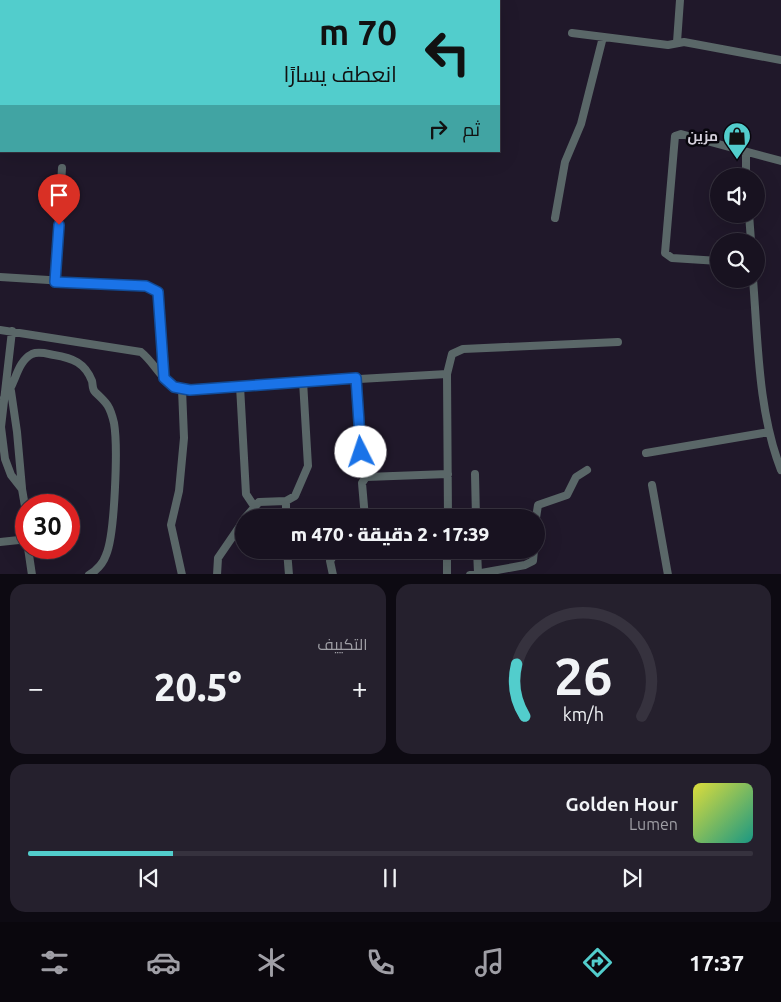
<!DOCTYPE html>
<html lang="ar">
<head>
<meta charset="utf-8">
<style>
  :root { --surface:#181220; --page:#25202d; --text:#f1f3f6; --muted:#9f9ea5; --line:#36323e; --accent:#52cdcc }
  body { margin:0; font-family:Ubuntu,Cairo,sans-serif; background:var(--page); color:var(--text); direction:rtl; height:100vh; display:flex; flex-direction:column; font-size:19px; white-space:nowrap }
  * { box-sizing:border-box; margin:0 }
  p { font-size:16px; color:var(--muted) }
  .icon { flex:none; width:28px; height:28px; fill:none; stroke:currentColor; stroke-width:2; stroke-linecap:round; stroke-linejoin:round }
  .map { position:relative; height:574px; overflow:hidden; direction:ltr }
  .details { display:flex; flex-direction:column; gap:10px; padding:10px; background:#0d0a12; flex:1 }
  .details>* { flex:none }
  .guide { position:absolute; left:0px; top:0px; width:500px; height:152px; box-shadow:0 5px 20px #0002,0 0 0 1px var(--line); direction:rtl; background:#52cdcc; color:#111; overflow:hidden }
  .fabs { position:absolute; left:710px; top:168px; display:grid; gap:10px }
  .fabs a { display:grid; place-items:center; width:55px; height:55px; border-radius:50%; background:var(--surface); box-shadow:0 5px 20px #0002,0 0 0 1px var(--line); font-size:25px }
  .speed { position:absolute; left:15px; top:494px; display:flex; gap:10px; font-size:25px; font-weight:700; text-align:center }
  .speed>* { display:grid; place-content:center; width:65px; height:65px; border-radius:50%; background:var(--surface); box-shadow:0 5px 20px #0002,0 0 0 1px var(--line); line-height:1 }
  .speed .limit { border:8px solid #d22; background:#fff; color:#111 }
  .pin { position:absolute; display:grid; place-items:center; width:42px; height:42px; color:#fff; margin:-51px -21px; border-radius:50% 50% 50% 0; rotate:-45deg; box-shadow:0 0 5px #0007 }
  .pin .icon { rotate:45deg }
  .me { position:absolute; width:55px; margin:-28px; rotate:356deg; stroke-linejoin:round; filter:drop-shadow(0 0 4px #0008) }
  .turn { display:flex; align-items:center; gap:18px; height:105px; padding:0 20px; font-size:22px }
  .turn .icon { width:65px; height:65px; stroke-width:2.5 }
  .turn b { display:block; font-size:35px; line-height:42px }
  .then { display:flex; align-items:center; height:48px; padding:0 20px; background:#0003; gap:10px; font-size:19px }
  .big { font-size:38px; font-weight:800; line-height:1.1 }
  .details .widget { flex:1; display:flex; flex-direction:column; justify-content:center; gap:8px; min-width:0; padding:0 18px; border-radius:15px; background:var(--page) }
  .details .dial { align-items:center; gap:0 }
  .dial svg { height:130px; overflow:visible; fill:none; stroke:var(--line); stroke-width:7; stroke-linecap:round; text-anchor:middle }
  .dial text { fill:var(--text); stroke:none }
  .song { display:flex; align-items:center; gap:15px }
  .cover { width:60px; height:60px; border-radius:8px; background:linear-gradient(135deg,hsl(60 70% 55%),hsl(170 70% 35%)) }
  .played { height:5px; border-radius:2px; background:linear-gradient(90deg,var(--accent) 20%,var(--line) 20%) }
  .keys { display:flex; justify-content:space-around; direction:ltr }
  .heat { display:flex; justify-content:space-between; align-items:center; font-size:28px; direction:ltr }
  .details .tiles { flex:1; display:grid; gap:10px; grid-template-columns:1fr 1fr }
  .widget:last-child { grid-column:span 2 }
  .trip { position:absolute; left:235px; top:509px; width:310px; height:50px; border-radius:25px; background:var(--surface); box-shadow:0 5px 20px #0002,0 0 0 1px var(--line); font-weight:800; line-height:50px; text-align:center; direction:rtl }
  .tabs { display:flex; height:80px; justify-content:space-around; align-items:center; background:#0a070d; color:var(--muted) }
  .tabs .icon { width:35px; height:35px }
  .tabs .current { color:var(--accent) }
  .tabs b { font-size:22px; color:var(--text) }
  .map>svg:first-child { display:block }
</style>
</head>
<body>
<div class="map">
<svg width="781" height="575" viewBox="0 0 781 575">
  <rect width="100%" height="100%" fill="#20182a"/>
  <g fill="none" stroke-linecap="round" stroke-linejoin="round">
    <path stroke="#5a6768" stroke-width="8" d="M572 33 668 45 684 42 781 60
      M677 42 680 0
      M746 153V176
      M749 214 751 241
      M555 218 565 162 581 124 603 37
      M719 261 672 258 665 253 675 136 681 134 781 161
      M0 277 146 286 158 292 164 378
      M753 279C758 342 758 411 781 470
      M55 281 62 168
      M0 330 141 352C156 364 163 385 182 389L447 374
      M12 331 1 427 5 459 11 475 22 489 26 512
      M356 378 361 452
      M240 386 246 494 254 506
      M11 391 17 432 22 488
      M4 398C16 385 16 362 32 354 39 351 48 354 54 355 73 358 85 363 92 381 93 385 92 389 95 392 107 403 110 406 114 423 118 446 115 535 106 555 103 564 97 570 89 575
      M646 453 769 432
      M475 474 476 518
      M652 485 668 575
      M286 501V518
      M245 518 259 502 286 501 295 496 308 466 303 381
      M365 518 362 483 366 477 448 474
      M448 518 447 374 452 354 463 349 618 342
      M536 518 538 505 567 495 576 477 587 470
      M0 542 19 540 26 535
      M28 548 32 575
      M287 550 289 575
      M477 550 478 573
      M182 575 171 525 179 491 184 438 182 389
      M217 575 218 558 244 520
      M333 575 330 561 337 550
      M447 575V550
      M470 575 525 565 533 561 534 550"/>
  </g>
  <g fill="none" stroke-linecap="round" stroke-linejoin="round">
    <g stroke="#114b97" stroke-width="12">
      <path id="route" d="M59 225 55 282 146 286 158 292 164 378 174 387 190 390 356 378 361 452"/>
    </g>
    <use href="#route" stroke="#1a73e8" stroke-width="9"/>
  </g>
  <defs>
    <g id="shop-pin" transform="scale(1.4375)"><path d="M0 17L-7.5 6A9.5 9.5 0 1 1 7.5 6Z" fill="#52cdcc" stroke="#08060d"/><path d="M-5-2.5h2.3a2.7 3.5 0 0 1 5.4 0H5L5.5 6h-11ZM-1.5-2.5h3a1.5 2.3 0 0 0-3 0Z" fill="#111"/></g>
  </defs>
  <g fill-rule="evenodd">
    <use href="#shop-pin" x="737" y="136"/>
  </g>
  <g text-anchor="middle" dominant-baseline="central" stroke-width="5" stroke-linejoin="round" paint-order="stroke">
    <g font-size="14" font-weight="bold" fill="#d5d0dc" stroke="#08060d" text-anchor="end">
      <text x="718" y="136">مزين</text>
    </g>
  </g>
</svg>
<div class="fabs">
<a><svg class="icon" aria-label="sound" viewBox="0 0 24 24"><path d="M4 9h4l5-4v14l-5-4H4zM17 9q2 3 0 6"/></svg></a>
<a><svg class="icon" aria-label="search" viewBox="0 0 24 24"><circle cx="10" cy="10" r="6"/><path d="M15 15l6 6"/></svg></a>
</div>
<div class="speed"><div class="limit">30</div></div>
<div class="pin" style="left:59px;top:225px;background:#d93025"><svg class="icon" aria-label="arrive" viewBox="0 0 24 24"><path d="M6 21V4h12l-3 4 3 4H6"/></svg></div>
<svg class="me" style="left:361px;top:452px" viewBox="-20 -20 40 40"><circle r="19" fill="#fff"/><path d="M0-13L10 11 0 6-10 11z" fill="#1a73e8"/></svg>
<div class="trip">17:39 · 2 دقيقة · 470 m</div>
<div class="guide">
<div class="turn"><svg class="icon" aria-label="left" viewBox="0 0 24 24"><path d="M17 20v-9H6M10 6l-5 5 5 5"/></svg><div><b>70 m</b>انعطف يسارًا</div></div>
<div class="then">ثم<svg class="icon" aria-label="right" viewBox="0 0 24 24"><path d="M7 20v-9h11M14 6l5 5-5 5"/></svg></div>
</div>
</div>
<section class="details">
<div class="tiles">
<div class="widget dial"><svg viewBox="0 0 100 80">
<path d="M14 69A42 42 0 1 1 86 69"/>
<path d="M14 69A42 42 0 0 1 9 37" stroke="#52cdcc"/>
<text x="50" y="56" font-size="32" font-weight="700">26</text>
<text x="50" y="72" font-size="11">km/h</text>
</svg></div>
<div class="widget"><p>التكييف</p>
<div class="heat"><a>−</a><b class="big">20.5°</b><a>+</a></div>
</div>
<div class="widget">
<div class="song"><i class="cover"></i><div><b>Golden Hour</b><p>Lumen</p></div></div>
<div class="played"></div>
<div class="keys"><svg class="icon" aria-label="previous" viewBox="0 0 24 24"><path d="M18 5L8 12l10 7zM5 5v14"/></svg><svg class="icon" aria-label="pause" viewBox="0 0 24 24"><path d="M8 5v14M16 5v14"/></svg><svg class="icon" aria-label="next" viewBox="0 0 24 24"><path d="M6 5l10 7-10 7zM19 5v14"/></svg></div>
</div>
</div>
</section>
<nav class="tabs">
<b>17:37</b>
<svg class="icon current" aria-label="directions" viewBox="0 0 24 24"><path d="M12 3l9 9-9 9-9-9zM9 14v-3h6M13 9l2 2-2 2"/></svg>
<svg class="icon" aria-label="music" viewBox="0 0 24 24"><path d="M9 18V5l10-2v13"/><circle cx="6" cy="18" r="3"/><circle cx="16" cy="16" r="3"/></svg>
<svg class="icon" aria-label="phone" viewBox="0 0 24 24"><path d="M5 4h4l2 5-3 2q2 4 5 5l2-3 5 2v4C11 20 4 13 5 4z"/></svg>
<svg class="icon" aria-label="climate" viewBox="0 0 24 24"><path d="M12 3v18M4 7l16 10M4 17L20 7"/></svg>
<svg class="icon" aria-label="car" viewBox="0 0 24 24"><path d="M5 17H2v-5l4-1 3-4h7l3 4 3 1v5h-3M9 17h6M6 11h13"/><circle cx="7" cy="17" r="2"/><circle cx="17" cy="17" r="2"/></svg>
<svg class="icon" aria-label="filters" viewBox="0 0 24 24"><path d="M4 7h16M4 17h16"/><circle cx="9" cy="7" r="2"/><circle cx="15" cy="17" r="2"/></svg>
</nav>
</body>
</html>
